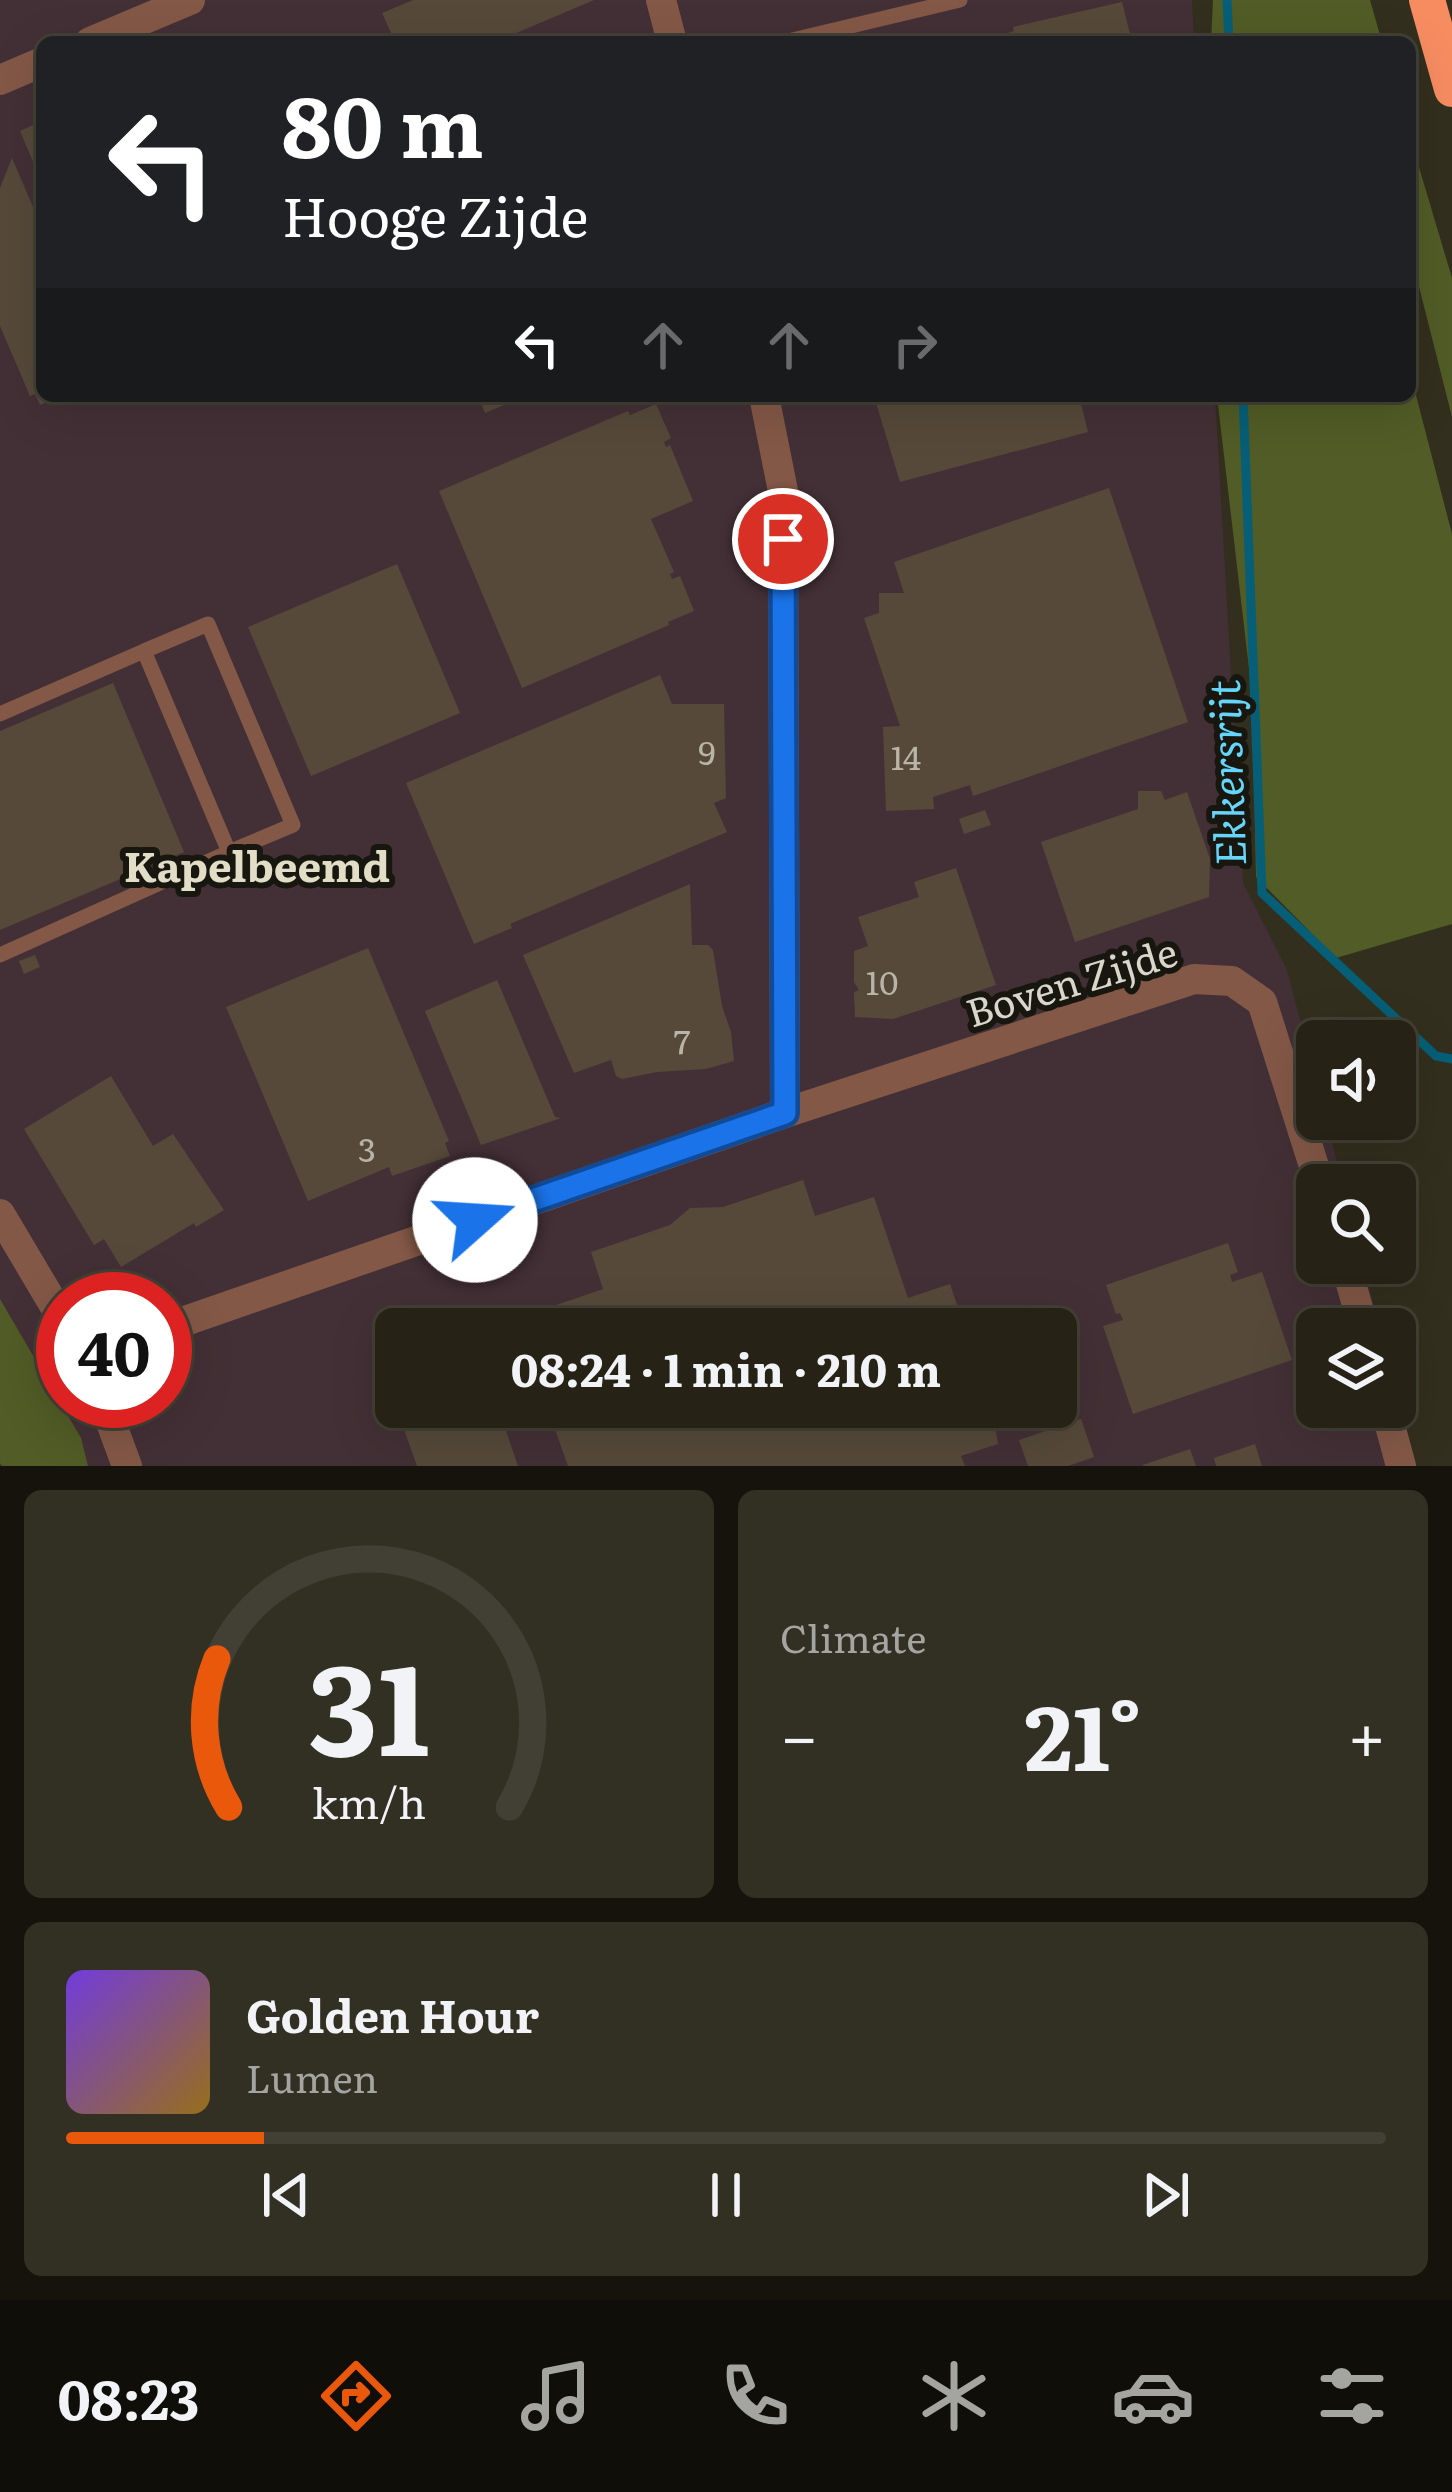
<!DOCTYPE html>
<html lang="en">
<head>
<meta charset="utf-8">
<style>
  :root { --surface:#262316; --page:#322f23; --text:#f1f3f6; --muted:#a4a4a1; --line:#424035; --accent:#ea580c }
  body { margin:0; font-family:Literata,serif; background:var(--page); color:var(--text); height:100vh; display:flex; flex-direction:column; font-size:45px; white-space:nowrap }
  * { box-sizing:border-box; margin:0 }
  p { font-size:39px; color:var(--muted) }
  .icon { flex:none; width:66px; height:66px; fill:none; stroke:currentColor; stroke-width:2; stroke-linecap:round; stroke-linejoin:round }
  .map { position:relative; height:1466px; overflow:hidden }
  .sheet { display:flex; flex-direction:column; gap:24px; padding:24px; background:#15130c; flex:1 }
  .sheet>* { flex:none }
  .hud { position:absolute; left:36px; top:36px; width:1380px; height:366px; border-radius:18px; box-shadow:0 12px 48px #0002,0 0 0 3px var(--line); background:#202124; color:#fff; overflow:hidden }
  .tools { position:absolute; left:1296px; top:1020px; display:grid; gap:24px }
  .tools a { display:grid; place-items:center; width:120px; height:120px; border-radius:18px; background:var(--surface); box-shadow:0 12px 48px #0002,0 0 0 3px var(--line); font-size:60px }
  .speed { position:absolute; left:36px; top:1272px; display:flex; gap:24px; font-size:60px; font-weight:700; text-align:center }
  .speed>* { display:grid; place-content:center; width:156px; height:156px; border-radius:50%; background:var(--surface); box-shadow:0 12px 48px #0002,0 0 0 3px var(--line); line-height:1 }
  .speed .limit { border:18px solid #d22; background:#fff; color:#111 }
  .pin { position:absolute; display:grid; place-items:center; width:102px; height:102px; color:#fff; margin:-51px; border:6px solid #fff; border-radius:50%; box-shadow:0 3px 12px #0007 }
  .me { position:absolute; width:132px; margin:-66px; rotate:71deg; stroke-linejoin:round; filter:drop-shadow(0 0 9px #0008) }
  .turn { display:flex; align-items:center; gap:42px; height:252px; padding:0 48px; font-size:54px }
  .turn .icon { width:156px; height:156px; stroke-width:2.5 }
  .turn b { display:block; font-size:84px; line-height:102px }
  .lanes { display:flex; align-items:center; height:114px; padding:0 48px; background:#0003; justify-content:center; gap:60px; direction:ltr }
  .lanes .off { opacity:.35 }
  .big { font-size:90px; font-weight:700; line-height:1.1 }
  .sheet .card { flex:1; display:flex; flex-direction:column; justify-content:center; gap:18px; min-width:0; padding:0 42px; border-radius:18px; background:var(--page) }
  .sheet .dial { align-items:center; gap:0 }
  .dial svg { height:312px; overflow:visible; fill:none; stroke:var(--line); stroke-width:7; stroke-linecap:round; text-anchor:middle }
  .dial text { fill:var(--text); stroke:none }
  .song { display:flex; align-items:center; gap:36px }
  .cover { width:144px; height:144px; border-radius:18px; background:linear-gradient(135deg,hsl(260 70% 55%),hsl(40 70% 35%)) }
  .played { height:12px; border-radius:6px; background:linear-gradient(90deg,var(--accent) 15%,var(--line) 15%) }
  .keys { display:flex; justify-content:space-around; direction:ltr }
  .heat { display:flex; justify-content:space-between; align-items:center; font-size:66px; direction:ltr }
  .sheet .tiles { flex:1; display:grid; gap:24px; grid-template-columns:1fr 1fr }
  .card:last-child { grid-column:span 2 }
  .trip { position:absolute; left:375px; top:1308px; width:702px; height:120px; border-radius:18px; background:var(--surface); box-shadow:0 12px 48px #0002,0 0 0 3px var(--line); font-weight:700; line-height:120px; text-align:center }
  .dock { display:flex; height:192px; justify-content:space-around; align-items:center; background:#0f0e09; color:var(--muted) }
  .dock .icon { width:84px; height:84px }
  .dock .selected { color:var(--accent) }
  .dock b { font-size:54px; color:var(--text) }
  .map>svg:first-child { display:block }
</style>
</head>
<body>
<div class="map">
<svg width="1452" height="1466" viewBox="0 0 1452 1466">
  <rect width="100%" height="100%" fill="#322f1e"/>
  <path fill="#433036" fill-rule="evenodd" d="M0 0H1192L1194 42H42V396H1215L1243 883 1287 970 1317 1085V1119H1326L1343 1185H1317V1263H1363L1380 1329H1317V1407H1395V1385L1416 1466H0ZM63 1299H165V1401H63ZM396 1329H1056V1407H396Z"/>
  <path fill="#515c26" d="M1213 0H1370L1382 42H1211Z
    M1410 137 1452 278V417L1410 251Z
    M1410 372 1452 534V924L1336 958 1256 877 1252 694 1217 396H1410Z
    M0 1299 81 1438 88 1466H2L0 1463Z"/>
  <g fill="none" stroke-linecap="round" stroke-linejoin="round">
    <path stroke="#065f77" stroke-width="9" d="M1227 0 1229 42
      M1243 396 1262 893 1436 1056 1452 1059"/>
  </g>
  <path fill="#56493a" d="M413 0H594L495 42H370L391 33 382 13Z
    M1122 2 1132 42H978L1014 31 1013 27Z
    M42 121V183L20 131Z
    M12 158 42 228V396H62L40 405 35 394 30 396 0 326V188Z
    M478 396H525L485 413Z
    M874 396H1079L1088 432 900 482Z
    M656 404 671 438 664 442 666 447 670 445 693 501 651 519 674 572 670 574 672 579 680 576 694 611 668 622 669 625 522 688 439 491 628 411 630 415Z
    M1109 488 1188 722 973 796 970 785 933 797 934 809 886 811 883 727 900 726 864 618 879 613V593H904L894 562Z
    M397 564 460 713 311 776 248 627Z
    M660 675 672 704H724L726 798 714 803 727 832 510 924 512 928 474 944 406 783Z
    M113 683 184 852 0 930V731Z
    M1138 791H1161L1165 800 1187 792 1210 859 1209 897 1075 942 1041 842 1138 809Z
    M985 810 991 825 964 834 959 819Z
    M956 868 996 985 893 1019 855 1017 854 992 859 990 854 982V951L868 946 858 917 919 897 914 882Z
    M690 884 692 945H708L713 950 722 1006 731 1032 734 1061 706 1069 657 1072 622 1079 616 1076 611 1060 574 1073 523 955Z
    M368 948 449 1141 445 1143 450 1156 392 1176 389 1167 308 1201 226 1007Z
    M35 955 40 967 24 974 19 961Z
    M497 980 555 1117 561 1118 481 1145 425 1011Z
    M111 1076 153 1146 173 1134 224 1210 196 1227 194 1223 121 1267 104 1239 94 1245 24 1129Z
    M803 1180 815 1216 874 1197 908 1298 950 1284 965 1329H521L518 1318 603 1289 591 1252 670 1225 690 1208 723 1207Z
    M1228 1243 1238 1272 1230 1275 1232 1282 1262 1272 1292 1360 1133 1414 1103 1326 1123 1320 1120 1313 1116 1314 1106 1285Z
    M396 1355V1403H395L381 1360Z
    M396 1407H498L518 1466H417Z
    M547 1407H992L998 1444 961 1456 965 1466H568Z
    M1081 1419 1094 1457 1068 1466H1028L1019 1440Z
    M1255 1444 1262 1466H1216L1214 1458Z
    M1190 1449 1196 1466H1143V1465Z"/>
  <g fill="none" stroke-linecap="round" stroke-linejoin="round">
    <path stroke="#845847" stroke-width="15" d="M784 42 960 0
      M144 651 208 624 293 825 229 852
      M0 714 144 651 229 852 0 955"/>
    <path stroke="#845847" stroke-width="30" d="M785 1113 1194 979 1232 981 1262 1002 1320 1185
      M1345 1263 1364 1329
      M1385 1407 1401 1466"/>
    <path stroke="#845847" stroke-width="30" d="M661 0 672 42
      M90 42 190 0
      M0 80 42 62
      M0 1214 63 1320
      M165 1328 785 1113 783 491 764 396
      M103 1401 127 1466"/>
    <path stroke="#f78c61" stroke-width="36" d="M1427 0 1452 89"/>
  </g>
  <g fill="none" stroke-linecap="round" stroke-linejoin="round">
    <g stroke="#114b97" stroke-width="30">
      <path id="route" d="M475 1220 785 1113 783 539"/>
    </g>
    <use href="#route" stroke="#1a73e8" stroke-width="21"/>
  </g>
  <g text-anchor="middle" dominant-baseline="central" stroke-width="12" stroke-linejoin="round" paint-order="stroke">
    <g font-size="33" fill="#b8b4a8">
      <text x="707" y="750">9</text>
      <text x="906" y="755">14</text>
      <text x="882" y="980">10</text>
      <text x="682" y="1039">7</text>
      <text x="367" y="1147">3</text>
    </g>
    <g font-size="39" fill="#d9d7cc" stroke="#18170f">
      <text transform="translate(1071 980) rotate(-17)">Boven Zijde</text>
    </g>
    <g font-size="42" font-style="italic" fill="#67d4f9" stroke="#18170f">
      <text transform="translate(1225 773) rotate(-92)">Ekkersrijt</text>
    </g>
    <g font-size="42" font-weight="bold" fill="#e1ddc7" stroke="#18170f">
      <text x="257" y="864">Kapelbeemd</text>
    </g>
  </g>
</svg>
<div class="tools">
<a><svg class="icon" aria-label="sound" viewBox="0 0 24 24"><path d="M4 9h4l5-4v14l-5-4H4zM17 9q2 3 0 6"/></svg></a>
<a><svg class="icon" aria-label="search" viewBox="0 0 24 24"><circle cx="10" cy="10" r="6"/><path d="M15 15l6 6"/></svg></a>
<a><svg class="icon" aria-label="layers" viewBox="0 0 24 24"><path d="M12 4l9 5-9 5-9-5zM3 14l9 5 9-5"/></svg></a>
</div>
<div class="speed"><div class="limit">40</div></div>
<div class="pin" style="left:783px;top:539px;background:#d93025"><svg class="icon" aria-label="arrive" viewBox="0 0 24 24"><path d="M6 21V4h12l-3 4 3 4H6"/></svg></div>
<svg class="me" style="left:475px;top:1220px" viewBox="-20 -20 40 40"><circle r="19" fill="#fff"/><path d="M0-13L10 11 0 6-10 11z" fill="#1a73e8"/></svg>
<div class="trip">08:24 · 1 min · 210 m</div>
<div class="hud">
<div class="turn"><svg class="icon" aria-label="left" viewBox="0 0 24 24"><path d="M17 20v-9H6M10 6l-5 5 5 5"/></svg><div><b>80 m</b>Hooge Zijde</div></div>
<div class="lanes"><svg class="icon" aria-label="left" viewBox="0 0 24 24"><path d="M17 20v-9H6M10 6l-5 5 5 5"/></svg><svg class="icon off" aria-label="ahead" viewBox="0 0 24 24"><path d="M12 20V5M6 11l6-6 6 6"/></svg><svg class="icon off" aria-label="ahead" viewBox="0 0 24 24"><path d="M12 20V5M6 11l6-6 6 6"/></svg><svg class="icon off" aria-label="right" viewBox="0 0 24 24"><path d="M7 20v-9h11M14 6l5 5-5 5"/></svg></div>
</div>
</div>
<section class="sheet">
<div class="tiles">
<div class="card dial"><svg viewBox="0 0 100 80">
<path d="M14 69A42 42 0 1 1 86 69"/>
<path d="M14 69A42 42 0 0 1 11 31" stroke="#ea580c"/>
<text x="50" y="56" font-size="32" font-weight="700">31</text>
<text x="50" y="72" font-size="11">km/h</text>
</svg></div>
<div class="card"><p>Climate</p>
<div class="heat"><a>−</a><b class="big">21°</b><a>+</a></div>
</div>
<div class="card">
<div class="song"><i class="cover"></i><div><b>Golden Hour</b><p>Lumen</p></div></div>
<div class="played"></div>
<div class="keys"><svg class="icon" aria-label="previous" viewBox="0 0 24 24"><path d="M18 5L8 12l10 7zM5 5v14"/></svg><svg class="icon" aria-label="pause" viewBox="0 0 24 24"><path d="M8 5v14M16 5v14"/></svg><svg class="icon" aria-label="next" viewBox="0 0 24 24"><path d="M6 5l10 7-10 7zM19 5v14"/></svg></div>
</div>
</div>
</section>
<nav class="dock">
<b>08:23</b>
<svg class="icon selected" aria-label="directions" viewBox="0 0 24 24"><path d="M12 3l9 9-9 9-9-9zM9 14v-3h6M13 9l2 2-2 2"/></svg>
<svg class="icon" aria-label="music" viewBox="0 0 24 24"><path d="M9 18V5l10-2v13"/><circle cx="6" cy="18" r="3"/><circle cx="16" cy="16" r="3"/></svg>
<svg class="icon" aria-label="phone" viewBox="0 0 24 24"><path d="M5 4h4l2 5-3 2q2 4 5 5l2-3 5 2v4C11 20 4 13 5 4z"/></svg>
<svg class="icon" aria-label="climate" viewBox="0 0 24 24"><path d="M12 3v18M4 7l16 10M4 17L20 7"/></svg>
<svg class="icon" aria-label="car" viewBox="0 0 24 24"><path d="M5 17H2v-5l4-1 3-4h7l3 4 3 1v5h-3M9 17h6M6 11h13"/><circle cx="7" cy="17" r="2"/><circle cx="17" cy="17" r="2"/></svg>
<svg class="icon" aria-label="filters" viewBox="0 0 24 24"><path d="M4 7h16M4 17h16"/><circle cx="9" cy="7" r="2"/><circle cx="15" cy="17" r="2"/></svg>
</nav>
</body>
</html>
